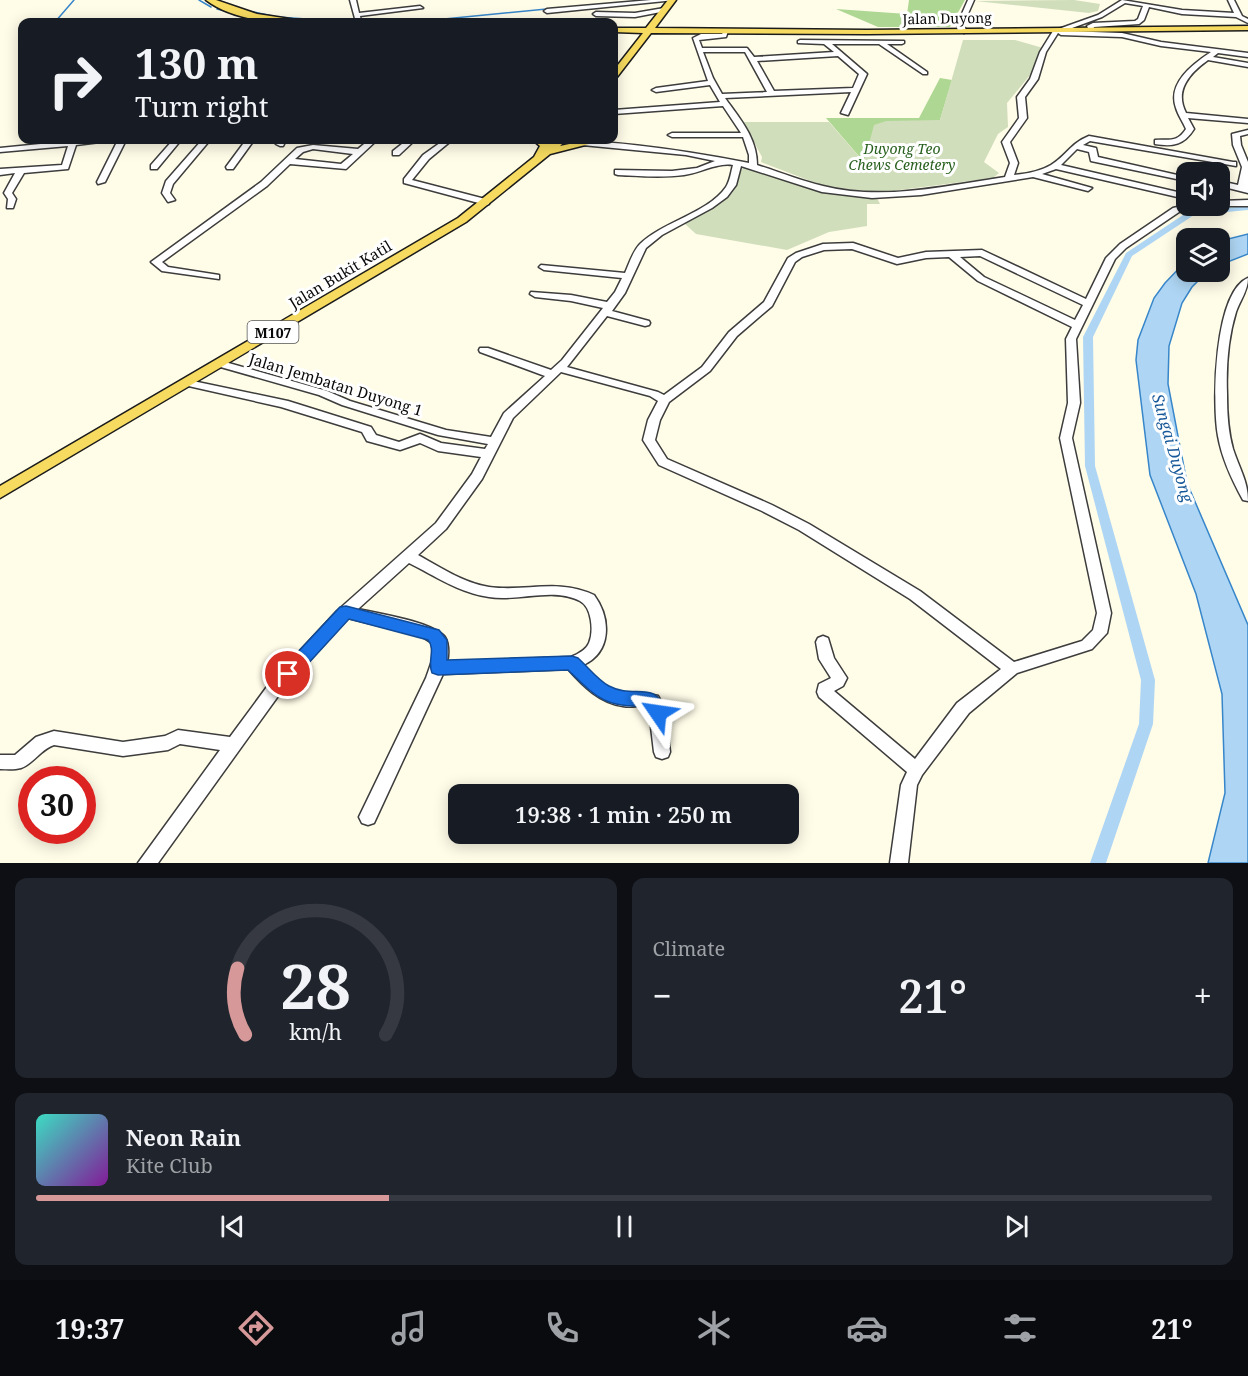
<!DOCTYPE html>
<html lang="en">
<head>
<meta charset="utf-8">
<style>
  :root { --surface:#171b24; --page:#20242c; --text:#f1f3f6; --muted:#9ea1a6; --line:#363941; --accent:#d69898 }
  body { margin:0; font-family:"Noto Serif",serif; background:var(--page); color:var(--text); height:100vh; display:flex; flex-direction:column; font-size:22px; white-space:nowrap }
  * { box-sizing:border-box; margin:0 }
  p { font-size:20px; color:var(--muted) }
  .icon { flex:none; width:33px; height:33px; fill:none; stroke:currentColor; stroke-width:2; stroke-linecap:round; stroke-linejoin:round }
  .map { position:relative; height:863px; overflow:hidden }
  .panel { display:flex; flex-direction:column; gap:15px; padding:15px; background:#0d0f14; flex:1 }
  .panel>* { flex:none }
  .hud { position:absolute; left:18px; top:18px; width:600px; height:126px; border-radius:12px; box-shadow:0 3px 15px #0003; background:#171b24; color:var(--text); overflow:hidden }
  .buttons { position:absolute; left:1176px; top:162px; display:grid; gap:12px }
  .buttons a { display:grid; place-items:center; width:54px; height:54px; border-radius:12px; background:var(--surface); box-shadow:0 3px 15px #0003; font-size:30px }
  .speed { position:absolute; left:18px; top:766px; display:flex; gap:12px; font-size:30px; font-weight:700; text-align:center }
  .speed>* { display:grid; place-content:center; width:78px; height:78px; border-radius:50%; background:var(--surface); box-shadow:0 3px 15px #0003; line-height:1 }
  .speed .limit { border:9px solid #d22; background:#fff; color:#111 }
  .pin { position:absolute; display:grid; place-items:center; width:51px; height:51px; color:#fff; margin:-26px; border:3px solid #fff; border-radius:50%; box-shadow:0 2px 6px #0007 }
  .me { position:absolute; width:66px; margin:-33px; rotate:302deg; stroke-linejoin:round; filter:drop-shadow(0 0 4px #0008) }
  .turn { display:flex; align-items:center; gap:21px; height:126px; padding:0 18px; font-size:27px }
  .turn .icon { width:78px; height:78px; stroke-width:2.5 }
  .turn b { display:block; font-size:42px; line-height:51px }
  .big { font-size:45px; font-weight:600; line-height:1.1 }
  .panel .card { flex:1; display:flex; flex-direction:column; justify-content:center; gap:9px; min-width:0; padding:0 21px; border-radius:12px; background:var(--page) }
  .panel .dial { align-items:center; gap:0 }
  .dial svg { height:156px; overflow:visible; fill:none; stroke:var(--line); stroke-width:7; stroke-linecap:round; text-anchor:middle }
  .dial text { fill:var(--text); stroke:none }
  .song { display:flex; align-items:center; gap:18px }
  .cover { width:72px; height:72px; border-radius:9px; background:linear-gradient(135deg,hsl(170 70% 55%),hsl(290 70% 35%)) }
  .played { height:6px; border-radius:3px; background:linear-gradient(90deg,var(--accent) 30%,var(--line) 30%) }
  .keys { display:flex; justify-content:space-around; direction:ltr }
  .heat { display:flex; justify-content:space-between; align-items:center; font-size:33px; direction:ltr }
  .panel .tiles { flex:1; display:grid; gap:15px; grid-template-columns:1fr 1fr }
  .card:last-child { grid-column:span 2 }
  .trip { position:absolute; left:448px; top:784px; width:351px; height:60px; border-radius:12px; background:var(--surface); box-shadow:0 3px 15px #0003; font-weight:600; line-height:60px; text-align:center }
  .dock { display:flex; height:96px; justify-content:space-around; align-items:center; background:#090b0e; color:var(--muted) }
  .dock .icon { width:42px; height:42px }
  .dock .on { color:var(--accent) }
  .dock b { font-size:27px; color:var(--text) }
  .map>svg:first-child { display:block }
</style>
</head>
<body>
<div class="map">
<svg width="1248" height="863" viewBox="0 0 1248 863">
  <rect width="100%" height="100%" fill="#fffce8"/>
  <path fill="#aed793" d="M909 0H965L950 27H878L836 9 907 14Z
    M940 78 952 80 940 120 930 122 864 162 826 118H919Z"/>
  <path fill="#d1debb" d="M1074 0 1100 4 1098 11 1089 13 975 1Z
    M963 40H1015L1043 48 1031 74 1007 103 1008 127 998 134 984 162 999 173 993 178 884 192 861 191 821 185 761 162 762 157 743 122H829L864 162 874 125 886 121 940 120Z
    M743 168 828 193 877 198 880 204H867V226L829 232 787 250 696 234 684 223C701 214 728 205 737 185 740 178 738 173 743 168Z"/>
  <path fill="#aed6f4" stroke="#3786ca" stroke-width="1.5" d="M1248 234V254L1220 265V241Z
    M1186 261V272H1207L1192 287 1182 303 1169 346 1168 384 1187 483 1248 625V863H1208L1225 793 1222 694 1196 594 1150 475 1136 360 1138 340 1154 298 1165 283Z"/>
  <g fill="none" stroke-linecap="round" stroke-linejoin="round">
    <path stroke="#3786ca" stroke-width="1.5" d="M199 0 211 7
      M219 0 222 2
      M217 9 272 22
      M249 11 277 17 351 22
      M434 20 557 8
      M55 22 74 0
      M398 22 427 20"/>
    <path fill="#aed6f4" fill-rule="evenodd" d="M1248 206V210L1194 215 1132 256 1093 337 1095 466 1155 680 1153 724 1106 863H1090L1139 724 1141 680 1085 466 1083 337 1126 253 1189 211Z"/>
    <g stroke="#3d3d3d" stroke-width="3">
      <path id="minor" d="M350 0H356L359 13 420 6 423 8 360 16 361 21 356 22Z
        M651 0H675L547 13 544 11 547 9Z
        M968 0H974L963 25 967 31 964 33 957 25Z
        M1122 0 1182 10 1234 13 1228 0H1234L1242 16 1248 19V23L1236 17 1182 14 1149 7 1144 20 1139 24 1094 27 1093 30H1089L1087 26 1093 23 1135 21 1138 19 1143 6 1125 3 1102 17 1064 31 1122 33 1161 42 1248 53V57L1218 53 1213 57 1248 63V67L1208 60C1190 73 1174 90 1186 113L1248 119V123L1188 118 1194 129C1184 145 1173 147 1155 144V140C1169 139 1177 143 1186 129 1183 122 1178 115 1176 108 1167 83 1193 64 1211 52L1161 46 1122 37 1061 35 1058 33 1046 52 1038 79 1025 97 1027 118 1010 142 1018 163 1014 175C1026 174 1041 171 1051 165 1066 156 1071 143 1089 136L1233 162H1236V166L1090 141 1083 145 1096 148 1098 157 1186 177V181L1091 161 1089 152 1077 149 1061 165 1186 194V199L1056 169 1042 174 1092 188 1088 191 1033 177 921 195 872 198 822 192 741 166 736 185 727 197 712 208 662 235 646 248 625 293 612 311 649 321 650 323 649 325 645 326 607 316 567 367 658 392 664 395 702 367 729 332 764 302 788 258 796 253 823 244 853 243 898 258 926 252 982 250 1086 299 1106 258 1120 244 1173 208 1186 205 1202 206 1179 212 1126 248 1115 259 1076 339 1080 403 1072 438 1111 613 1107 633 1092 649 1017 673 969 713 922 775 917 785 908 863H890L901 785 907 772 819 697 817 692 819 684 831 678 819 659 816 642 818 638 823 636 828 638 834 658 847 678 843 686 834 691 915 759 957 703 1001 669 910 599 799 530 762 511 659 465 643 440 648 420 658 401 650 396 561 372 513 418 482 479 446 529 418 555C440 567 463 583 489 587 527 592 557 578 594 595 611 618 612 652 583 665 594 676 607 691 623 694 636 695 645 692 658 696L665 708 670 752 668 757 662 759 656 757 654 752 649 710 647 706C639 705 631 708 623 706 600 703 583 686 568 669L443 674 374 823 368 825 362 823 359 817 426 678 433 658 432 643 421 636 348 618 281 692 158 863H138L220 750 180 744 168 750 123 756 54 745C41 749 33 764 21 768 14 770 7 769 0 769V755H15L36 737 54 731 123 742 165 736 178 730 230 737 269 684 337 611 436 523 472 474 481 457 438 451 420 443 400 450 367 441 362 432 281 407 184 385 182 383 184 381 188 380 288 401 371 427 376 435 399 442 420 434 441 443 485 449 488 444 438 435 342 405 319 395 217 366 215 364 217 362H225L327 391 350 401 446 430 491 437 504 413 545 376 480 352 479 350 480 348H488L551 370 562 360 603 308 571 301 535 297 530 294 531 292 571 295 607 302 615 292 622 278 544 270 539 267 541 265 625 273C629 264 633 251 640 244 664 221 708 213 726 187 730 181 731 172 733 165 718 162 700 173 684 175 662 178 640 176 618 175L615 174V170L672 171 697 168 715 161 686 155 551 142 547 140C615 140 683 150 749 163V155L743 137H672L668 135 672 133H741L723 106 614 114V110L720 102 710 85 656 92 652 90 656 88 708 81 693 38 701 34H722L724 31H728L726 37 699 40 702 48H747L754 57 834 52 824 44 798 43V41L800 40 904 41V43L902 44H887L927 72V74H923L879 44H832L867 74 848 115 841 113 851 92 725 98C740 119 757 138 757 165 779 172 801 181 823 186 882 201 946 186 1005 177L1010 163 1002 142 1019 118 1017 97 1030 79 1040 52 1053 31 1098 15ZM703 52H745L767 92 722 94 713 78ZM838 56 859 74 853 88 774 91 757 61ZM852 249 897 264 926 258 949 257 978 281 1072 327 1066 339 1068 403 1060 438 1097 613 1093 630 1082 641 1014 662 920 591 809 524 772 505 667 459 655 440 660 420 669 402 710 371 737 336 772 306 795 262 802 257 824 250ZM980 256 1083 305 1075 320 984 277 960 257ZM409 563C435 576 460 593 489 597 518 602 553 587 580 601 592 607 594 632 589 643 586 650 578 654 571 657L447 662C449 654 449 640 443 635 427 621 380 614 358 609Z
        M664 8 666 11 635 17 596 16 593 14 596 12 635 13Z
        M1248 130V134L1240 136 1241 145 1248 162V193L1220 186V181L1238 185 1242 167 1233 145 1232 134Z
        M81 140H104L100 142 76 145 68 169 24 173 12 193 16 199 13 208H7L8 199 4 193 15 173 0 175V169L62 165 68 146 0 152V148Z
        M118 140H126L105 182 98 184 97 182Z
        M173 140H181L157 169H151V165Z
        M202 140H210L173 184 170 193 175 200 168 202 162 193 166 181Z
        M246 140H254L233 169H227L226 167Z
        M278 140H286L283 146H280L276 144Z
        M369 140H377L346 169 290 164 267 186 162 262 168 267 219 275V279L162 271 151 262 261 182 297 148 313 145 358 149ZM313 149 353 154 341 164 295 159 303 152Z
        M407 140H415L399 155H393V151Z
        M444 140H452L429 159 412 180 489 200V204L486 205 404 183V179L423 155Z
        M1248 200V206H1217H1220V201Z
        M1248 278C1248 291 1240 300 1236 312 1228 338 1226 367 1227 394 1227 413 1228 431 1233 449 1239 468 1248 481 1248 501L1243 500C1232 480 1222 459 1218 436 1212 404 1214 292 1248 278Z"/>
    </g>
    <g stroke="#1b1b1b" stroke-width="3">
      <path id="major" d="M206 0H216L257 14 310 22C279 25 232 20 206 0Z
        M668 0H676L655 28 867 30 1248 26V30L867 34 651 33 617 77 614 78V70L643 33 614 32V28H646Z
        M533 140H544L550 144 555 140H566L560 146 588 140 593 143 550 154 466 222 0 498V486L458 218 534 157 540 146Z"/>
    </g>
    <use href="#minor" fill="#fff" fill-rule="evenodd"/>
    <use href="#major" fill="#f6db60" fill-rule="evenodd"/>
  </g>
  <path fill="#1a73e8" stroke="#114b97" stroke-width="1.5" d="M346 606 439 630 447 640V660L572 656 578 658C588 667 598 680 609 686 635 700 655 678 667 713L664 719 658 721 651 719 645 706C605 708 596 697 568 670L438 675 432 673C427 662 436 649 428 640L349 619 294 679H282L279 674 282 669 340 607Z"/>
  <g text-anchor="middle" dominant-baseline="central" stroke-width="6" stroke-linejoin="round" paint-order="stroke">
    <g font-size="14" fill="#0a0a0a" stroke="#fff">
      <text transform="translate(947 18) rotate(-1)">Jalan Duyong</text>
    </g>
    <g font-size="14" font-style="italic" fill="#275f1d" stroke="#fff">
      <text x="902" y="148">Duyong Teo<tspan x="902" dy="16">Chews Cemetery</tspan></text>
    </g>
    <rect fill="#fff" stroke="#545454" stroke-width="1.5" x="247.5" y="321" width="51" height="22" rx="4.5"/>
    <g font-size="14" font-weight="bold" fill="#0a0a0a">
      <text x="273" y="332">M107</text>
    </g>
    <g font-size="15" fill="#0a0a0a" stroke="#fff">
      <text transform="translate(340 274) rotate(-31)">Jalan Bukit Katil</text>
      <text transform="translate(336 384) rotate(17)">Jalan Jembatan Duyong 1</text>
    </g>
    <g font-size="16" font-style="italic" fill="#175898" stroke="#fff">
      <text transform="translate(1173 448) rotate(74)">Sungai Duyong</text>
    </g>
  </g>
</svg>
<div class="buttons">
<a><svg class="icon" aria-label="sound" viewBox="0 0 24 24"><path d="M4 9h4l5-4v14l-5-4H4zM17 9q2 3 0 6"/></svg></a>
<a><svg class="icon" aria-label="layers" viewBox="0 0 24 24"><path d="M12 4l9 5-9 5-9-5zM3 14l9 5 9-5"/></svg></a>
</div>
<div class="speed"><div class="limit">30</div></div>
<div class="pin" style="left:288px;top:674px;background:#d93025"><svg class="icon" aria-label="arrive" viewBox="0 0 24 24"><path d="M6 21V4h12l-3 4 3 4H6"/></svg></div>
<svg class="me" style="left:658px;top:713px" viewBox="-20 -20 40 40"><path d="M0-17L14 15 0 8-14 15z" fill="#1a73e8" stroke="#fff" stroke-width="4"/></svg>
<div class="trip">19:38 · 1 min · 250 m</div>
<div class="hud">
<div class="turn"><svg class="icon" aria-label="right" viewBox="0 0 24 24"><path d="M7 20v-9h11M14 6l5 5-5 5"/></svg><div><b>130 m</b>Turn right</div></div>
</div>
</div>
<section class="panel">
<div class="tiles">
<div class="card dial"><svg viewBox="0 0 100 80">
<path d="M14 69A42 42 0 1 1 86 69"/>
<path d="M14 69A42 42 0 0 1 10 35" stroke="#d69898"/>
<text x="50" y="56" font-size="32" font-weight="700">28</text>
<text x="50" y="72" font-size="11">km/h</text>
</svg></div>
<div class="card"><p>Climate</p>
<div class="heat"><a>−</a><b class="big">21°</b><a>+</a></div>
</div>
<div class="card">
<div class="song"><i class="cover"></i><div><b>Neon Rain</b><p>Kite Club</p></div></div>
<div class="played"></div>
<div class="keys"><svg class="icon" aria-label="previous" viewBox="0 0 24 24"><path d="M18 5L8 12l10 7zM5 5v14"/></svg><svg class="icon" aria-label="pause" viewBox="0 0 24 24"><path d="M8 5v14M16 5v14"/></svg><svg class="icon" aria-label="next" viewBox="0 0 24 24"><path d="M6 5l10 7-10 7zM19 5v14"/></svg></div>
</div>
</div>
</section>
<nav class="dock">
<b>19:37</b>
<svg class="icon on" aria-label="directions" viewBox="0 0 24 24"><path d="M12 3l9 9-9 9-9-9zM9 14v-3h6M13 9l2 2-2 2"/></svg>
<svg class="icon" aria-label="music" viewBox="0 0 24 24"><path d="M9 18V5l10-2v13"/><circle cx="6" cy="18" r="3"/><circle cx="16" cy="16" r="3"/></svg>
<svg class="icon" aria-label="phone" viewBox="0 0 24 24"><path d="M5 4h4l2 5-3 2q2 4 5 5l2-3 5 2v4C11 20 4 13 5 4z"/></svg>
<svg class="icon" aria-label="climate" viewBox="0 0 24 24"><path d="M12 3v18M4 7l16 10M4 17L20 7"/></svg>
<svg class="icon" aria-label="car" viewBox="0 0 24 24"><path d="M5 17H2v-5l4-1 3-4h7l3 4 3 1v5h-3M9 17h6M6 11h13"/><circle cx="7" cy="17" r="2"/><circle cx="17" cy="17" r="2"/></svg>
<svg class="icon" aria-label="filters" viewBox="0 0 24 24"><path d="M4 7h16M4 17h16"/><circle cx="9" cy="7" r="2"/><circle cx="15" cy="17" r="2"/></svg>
<b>21°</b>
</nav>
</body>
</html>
